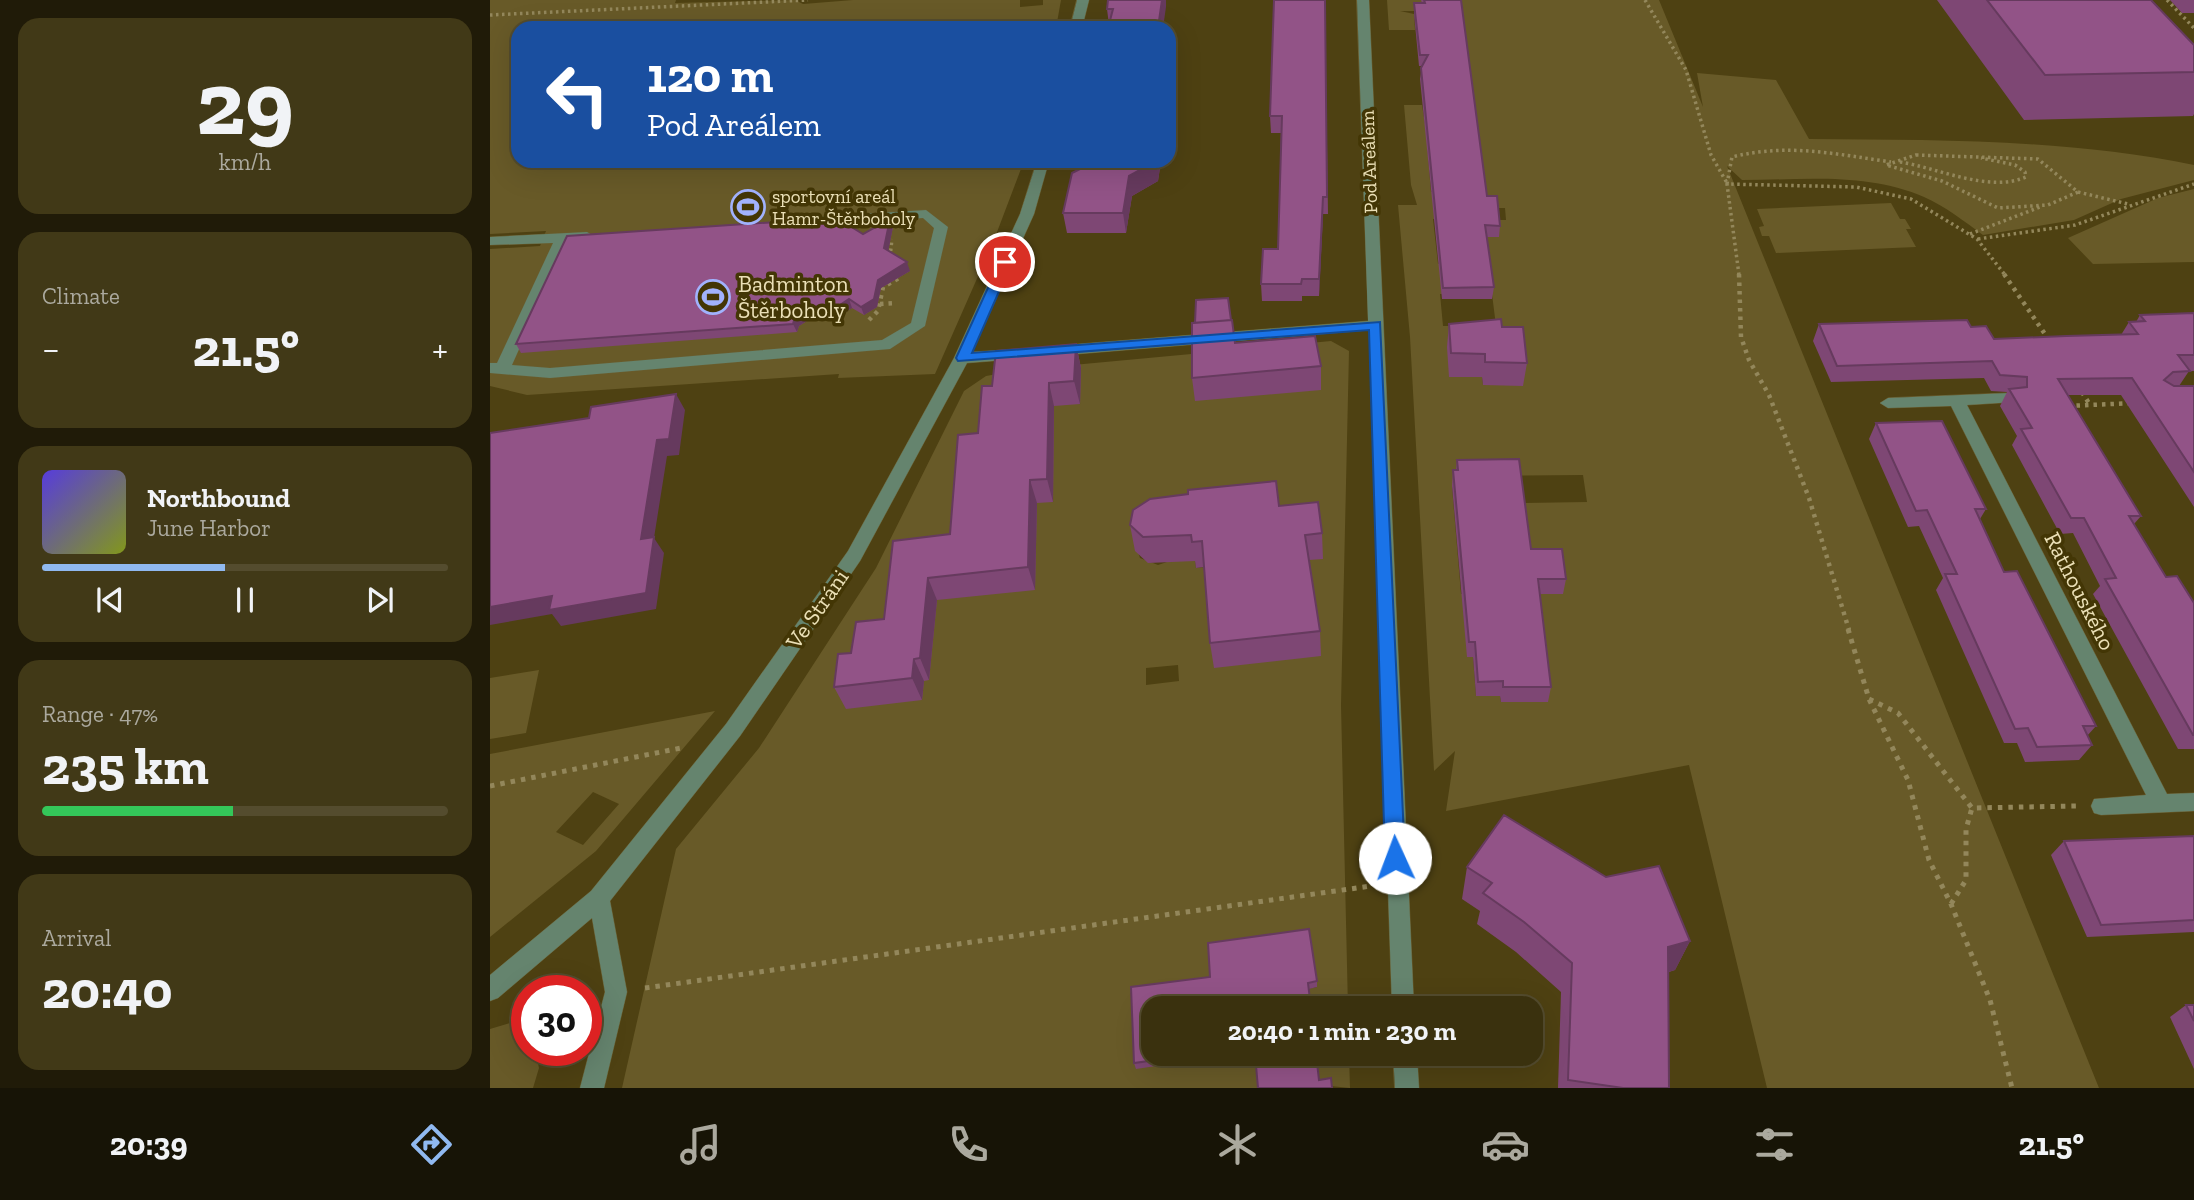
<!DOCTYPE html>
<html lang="en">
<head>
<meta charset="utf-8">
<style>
  :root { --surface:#3a310e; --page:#413917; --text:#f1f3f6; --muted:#aba99e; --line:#544c2e; --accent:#90b9f0 }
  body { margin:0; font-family:"Zilla Slab",serif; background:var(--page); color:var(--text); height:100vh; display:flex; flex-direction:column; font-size:26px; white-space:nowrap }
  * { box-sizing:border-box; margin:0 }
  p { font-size:23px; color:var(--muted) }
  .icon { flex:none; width:38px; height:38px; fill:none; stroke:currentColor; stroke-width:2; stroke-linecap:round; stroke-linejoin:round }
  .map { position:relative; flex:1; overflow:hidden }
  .panel { display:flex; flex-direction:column; gap:18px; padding:18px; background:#201b08; width:490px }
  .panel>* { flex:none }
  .top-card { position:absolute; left:21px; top:21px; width:665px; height:147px; border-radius:21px; box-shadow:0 7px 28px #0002,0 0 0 2px var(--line); background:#1a4fa0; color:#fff; overflow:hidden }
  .speed { position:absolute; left:21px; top:975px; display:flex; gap:14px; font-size:35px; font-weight:700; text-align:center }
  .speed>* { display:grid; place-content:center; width:91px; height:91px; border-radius:50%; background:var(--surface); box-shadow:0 7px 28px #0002,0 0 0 2px var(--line); line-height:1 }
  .speed .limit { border:10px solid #d22; background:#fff; color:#111 }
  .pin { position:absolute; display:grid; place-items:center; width:60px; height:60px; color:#fff; margin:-30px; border:4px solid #fff; border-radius:50%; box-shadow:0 2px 7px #0007 }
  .me { position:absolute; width:77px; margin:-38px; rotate:358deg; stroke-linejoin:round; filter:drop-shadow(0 0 5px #0008) }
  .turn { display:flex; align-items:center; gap:24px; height:147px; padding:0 21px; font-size:32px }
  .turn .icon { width:91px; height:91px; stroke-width:2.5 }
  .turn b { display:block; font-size:49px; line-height:60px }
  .big { font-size:52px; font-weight:700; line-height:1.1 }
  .panel .widget { flex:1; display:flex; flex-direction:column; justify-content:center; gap:10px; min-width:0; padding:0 24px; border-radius:21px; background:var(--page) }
  .panel .dial { align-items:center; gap:0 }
  .dial b { font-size:91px; line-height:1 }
  .song { display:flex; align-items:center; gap:21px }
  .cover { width:84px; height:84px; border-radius:10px; background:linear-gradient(135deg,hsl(250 70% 55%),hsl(70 70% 35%)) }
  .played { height:7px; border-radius:4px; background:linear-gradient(90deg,var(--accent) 45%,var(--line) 45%) }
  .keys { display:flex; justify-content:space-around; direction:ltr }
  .heat { display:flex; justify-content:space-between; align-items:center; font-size:38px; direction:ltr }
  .charge { height:10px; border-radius:5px; background:linear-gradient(90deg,#34c759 47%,var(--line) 0) }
  .trip { position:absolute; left:651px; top:996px; width:402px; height:70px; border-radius:21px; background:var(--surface); box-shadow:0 7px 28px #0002,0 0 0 2px var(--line); font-weight:700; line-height:70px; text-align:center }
  .dock { display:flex; height:112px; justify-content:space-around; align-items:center; background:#171406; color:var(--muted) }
  .dock .icon { width:49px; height:49px }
  .dock .active { color:var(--accent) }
  .dock b { font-size:32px; color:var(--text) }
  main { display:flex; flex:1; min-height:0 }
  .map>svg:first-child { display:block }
</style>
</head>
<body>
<main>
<section class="panel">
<div class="widget dial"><b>29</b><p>km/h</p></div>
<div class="widget"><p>Climate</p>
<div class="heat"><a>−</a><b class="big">21.5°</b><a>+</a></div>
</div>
<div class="widget">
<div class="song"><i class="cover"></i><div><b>Northbound</b><p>June Harbor</p></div></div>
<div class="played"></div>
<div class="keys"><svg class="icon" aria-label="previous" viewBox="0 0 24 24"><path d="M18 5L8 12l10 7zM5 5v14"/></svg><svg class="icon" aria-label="pause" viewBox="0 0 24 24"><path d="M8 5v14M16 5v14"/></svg><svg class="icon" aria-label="next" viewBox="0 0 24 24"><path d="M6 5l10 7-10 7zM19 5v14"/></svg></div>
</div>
<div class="widget"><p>Range · 47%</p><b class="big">235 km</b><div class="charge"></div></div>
<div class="widget"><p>Arrival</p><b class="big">20:40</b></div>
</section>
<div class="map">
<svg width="1704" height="1088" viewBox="0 0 1704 1088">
  <rect width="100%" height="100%" fill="#4e4112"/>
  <path fill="#685a28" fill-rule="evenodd" d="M0 0H186L185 3 305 0 313 4 363 0H530V7L553 5V0H571L566 28H28V161H534L504 240 445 374 348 378 349 374 37 395 0 386V249L50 246 56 231 0 234Z
    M897 0H1169L1213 107 1207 73 1286 80 1319 139C1448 140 1577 139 1704 165V180L1631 199 1584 220 1493 235C1475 222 1455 206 1434 197 1377 172 1312 180 1252 180L1237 166 1609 1088H1277L1199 765 956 811 965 751 944 771 920 337 908 205H927L921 185 914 105H932L935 124H986L934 11H910L924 14 925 30H899ZM986 144 993 191 941 192 937 144ZM986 208H1015L1016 220H1007L991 237 948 264 943 219H987ZM950 294H1002L1006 326H953ZM1036 366 1032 374 993 385 992 377H959ZM1093 475 1097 502 1030 503 1029 565 1073 594H971L962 487 966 476ZM1050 638 1058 702H1011L1010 696H986L983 657 977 656Z
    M1704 189V262L1603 264 1578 238 1668 198Z
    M1401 203 1410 219H1415L1421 229H1416L1426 247 1286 253 1279 236H1272L1269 227 1274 226 1267 209Z
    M841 341 859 351 851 705 858 1008H821L808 991 827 987 721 983 643 994 646 1068 747 1054H774L777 1088H132L186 849 269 748 386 568 474 391 496 376 529 370ZM645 543 776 561 706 568 704 553 668 565 650 558ZM688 665 689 681 656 685V668Z
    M49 670 36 733 0 739V678Z
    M225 711 106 851 0 937V754ZM103 792 129 804 93 845 66 832Z
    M37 1018V1050H45L49 1068 43 1088H0V1029Z
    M826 1054H859L860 1088 830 1085Z"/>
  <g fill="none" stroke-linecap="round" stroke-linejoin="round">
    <g stroke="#6a5e30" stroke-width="1">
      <path id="minor" d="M587 0H599L592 28H580Z
        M867 0H879L924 1008H902L879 330 563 356 555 351 563 346 878 321Z
        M547 161H559L544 214 482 352 528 349 536 354 528 359 477 363 370 561 250 736 120 901 137 992 114 1088H90L115 992 102 918 8 998 0 1001V975L101 891 236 724 358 551 464 358 530 214Z
        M436 210 458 227 435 326 400 349 60 378 0 373V363H7L63 243 0 245V237L97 232 104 236 97 240 77 242 22 365 60 368 392 340 421 323 444 228 433 218 328 225 321 221 328 217Z
        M1519 393 1525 394 1527 398 1525 402 1477 405 1677 794 1704 793V811L1611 815 1604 813 1601 806 1604 799 1656 795 1461 406 1398 408 1390 403 1398 398Z
        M903 1054H927L929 1088H905Z"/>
    </g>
    <path stroke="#93875b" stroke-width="3.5" stroke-dasharray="2.5 3.5" stroke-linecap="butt" d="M1155 0 1196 70 1221 155 1237 183
      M1677 0 1704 28
      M0 15 318 0
      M1426 155 1548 159 1588 192 1558 205 1508 208 1452 181 1396 165Z
      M1410 162C1448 168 1499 193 1536 177L1535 172 1525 165 1491 158
      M1237 184 1242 157C1298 143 1345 154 1401 162
      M1588 192 1638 204
      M1480 234 1550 207
      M1488 239 1585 225 1704 184
      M400 257 402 239
      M1249 275 1237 184 1366 187 1421 199 1487 239 1515 275"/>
    <path stroke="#93875b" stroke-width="4.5" stroke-dasharray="3.5 5" stroke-linecap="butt" d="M1249 274 1251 337 1259 360 1279 395 1319 498 1359 630
      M1514 274 1559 340
      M390 304 406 303
      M379 320 388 311 393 287 411 277
      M1592 392 1600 405
      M1578 406 1643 403"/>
    <path stroke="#93875b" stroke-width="5" stroke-dasharray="4.5 6" stroke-linecap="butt" d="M1358 629 1379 699 1418 780 1439 860 1461 904 1500 1000 1522 1088
      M1379 699 1408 713 1482 808 1586 806
      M0 786 191 748
      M1461 904 1476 880V829L1482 808
      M155 988 881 886"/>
    <use href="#minor" fill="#65846e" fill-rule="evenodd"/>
  </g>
  <path fill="#7e4774" d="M618 0H676V7L619 25 617 9Z
    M835 0 838 214H833L829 296H812V301H772L771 284 788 249 791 133H781L780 116Z
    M931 0H971L997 196 1010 226 1009 237H997L1004 287 1002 299H952L930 79 932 66H929L924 14V3H932Z
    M1447 0H1661L1704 45V114L1703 116 1534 120Z
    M1680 0H1704V13H1692Z
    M599 161H671L668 181 642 196 636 233H577L573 213 598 165Z
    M400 219 403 227 398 251 420 271 391 288 387 307 374 315 362 308 347 317 342 314 326 315 309 326 307 332 31 353 26 344 373 234Z
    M1704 313V371H1699L1689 386H1704V507L1631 395H1577L1651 516 1644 524 1676 577 1704 603V749H1688L1603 594 1610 586 1583 533 1570 534 1522 445 1527 436 1510 406 1517 392 1501 391 1494 378 1341 382 1323 341 1329 324 1481 327 1504 339 1631 335 1639 322H1646L1650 315Z
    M959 324 1012 327 1037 363 1033 386 993 385 992 377H959L957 347Z
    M745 343 831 366V390L705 401 702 378Z
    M586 344 591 368 590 404 564 406 563 502 547 503 545 590 447 600 439 680 434 681 432 700 356 709 344 687 361 653 394 619 460 534 502 386Z
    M1386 423 1496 509 1490 519 1514 572 1606 726 1597 736 1602 745 1589 760 1535 762 1527 743H1514L1446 590 1453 578 1429 526 1418 527 1379 439Z
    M967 460 1041 549 1076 579 1073 594H1050L1061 687 1058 702H1011L1010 696H986L983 657H977L962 486 963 470H966Z
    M789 506 832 533 833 559 819 560 830 631 831 656 724 668 720 643 714 567 706 568 705 561 658 563 645 551 640 525Z
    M1704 836V932L1597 937 1561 855 1574 841Z
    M977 867 1200 941 1185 970 1179 972V1088H1068L1071 992 1026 952 987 924 990 911 972 899Z
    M827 981V987L819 989 663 1054H747L646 1069 644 1063 641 987Z
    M1696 1005H1704V1069L1680 1017Z"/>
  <path fill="#663a5e" d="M671 0H676V7L673 28H668Z
    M666 161H671L668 181 642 196 636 233 633 213 639 176Z
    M833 197V214L829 296V279Z
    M400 219 403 227 397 257 394 248Z
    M417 262 420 271 391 288 387 307 374 315 371 307 388 280Z
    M359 299 362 308 347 317 344 309Z
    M322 307 326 315 309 326 307 332 303 324 305 317Z
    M586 344 591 368 590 404 584 381Z
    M559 383 564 406 563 502 557 479Z
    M186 394 195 410 189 455 177 456 164 538 174 553 166 609 71 626 62 614 0 625V607L62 596 151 539 167 440Z
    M540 480 547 503 545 590 538 567Z
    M438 578 447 600 439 680 430 658Z
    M424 659 434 681 432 700 422 678Z
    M1200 941 1185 970 1164 976 1178 947Z"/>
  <path fill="#925387" stroke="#663a5e" stroke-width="2" d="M618 0H672L668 28H618L623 9H617Z
    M784 0H835L837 197H833L829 279H812L811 284H771L773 249H788L792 116H780Z
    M934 0H971L997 196H1007L1010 226 995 225 1004 287 953 288 931 68 938 55H930L924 3H935Z
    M1497 0H1661L1704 45V72L1555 75Z
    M599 161H666L639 176 633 213H573L582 173 598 165Z
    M347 218 373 234 400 219 394 248 417 262 388 280 384 299 371 307 359 299 344 309 339 306 322 307 305 317 303 324 26 344 77 236Z
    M738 298 741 320 705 323 706 300Z
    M1704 313V355H1688L1700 371 1683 372 1674 380 1684 386H1704V472L1642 378 1568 379 1651 516H1639L1676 577 1687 576 1704 603V735H1703L1615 579 1626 578 1594 518H1581L1531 429 1542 428 1519 389 1537 387V377L1510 375 1502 361 1347 366 1329 324 1477 320 1481 327 1496 326 1504 339 1576 336 1648 334 1639 322 1655 321 1650 315Z
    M1011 319 1012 327H1033L1037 363 995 362V354L961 353 959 324Z
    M742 320 745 343 825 336 831 366 702 378V323Z
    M586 344 584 381 559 383 557 479 540 480 538 567 438 578 430 658 424 659 422 678 344 687 348 654 361 653 366 622 394 619 403 541 460 534 468 435 488 433 492 386H502L506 351Z
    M186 394 179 439 167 440 151 539 164 537 156 593 59 610 62 596 0 607V433L99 418 101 407Z
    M1452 421 1496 509H1485L1514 572 1527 571 1606 726H1593L1602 745 1547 747 1538 728 1525 729 1455 574H1467L1437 510 1426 511 1386 423Z
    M1029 459 1041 549H1072L1076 579H1048L1061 687H1013V681L988 682 985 642H979L963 470H968L967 460Z
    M786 481 789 506 828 502 832 533 815 535 830 631 720 643 712 541 702 542 701 535 653 537 640 525 643 510 660 499 698 494V490Z
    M1014 815 1116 877 1169 866 1200 941 1178 947 1179 1088H1133L1078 1080 1082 963 1034 922 993 893 1002 883 977 867Z
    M1704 836V920L1611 925 1574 841Z
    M819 929 827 981 818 983 821 1008H663V1054H709L644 1063 641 987 720 977 718 943Z
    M1696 1005H1704V1021Z
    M765 1054H826L829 1080 841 1078 842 1088H768Z"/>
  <path fill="#1a73e8" stroke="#114b97" stroke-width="2" d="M511 259 522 262 482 353 890 322 915 858 912 864 905 867 898 864 895 858 879 330 468 361 466 358Z"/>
  <defs>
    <g id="stadium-ring" transform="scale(1.75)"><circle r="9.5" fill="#433605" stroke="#a1b2fd" stroke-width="1.5"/><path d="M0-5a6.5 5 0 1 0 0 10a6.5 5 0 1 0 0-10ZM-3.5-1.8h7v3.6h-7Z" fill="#a1b2fd"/></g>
  </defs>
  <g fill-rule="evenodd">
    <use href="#stadium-ring" x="258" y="207"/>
    <use href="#stadium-ring" x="223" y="297"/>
  </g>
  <g text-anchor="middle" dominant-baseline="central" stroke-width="7" stroke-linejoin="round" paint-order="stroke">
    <g font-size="19" fill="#ebe0b7" stroke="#433605">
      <text transform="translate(879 162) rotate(-92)">Pod Areálem</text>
    </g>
    <g font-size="19" fill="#ebe0b7" stroke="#433605" text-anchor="start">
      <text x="282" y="196">sportovní areál<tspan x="282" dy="22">Hamr-Štěrboholy</tspan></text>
    </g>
    <g font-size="23" fill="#ebe0b7" stroke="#433605" text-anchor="start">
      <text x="248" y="284">Badminton<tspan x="248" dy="26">Štěrboholy</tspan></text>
    </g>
    <g font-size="23" fill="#ebe0b7" stroke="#433605">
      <text transform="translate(1590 591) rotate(63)">Rathouského</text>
      <text transform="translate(327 609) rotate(-55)">Ve Stráni</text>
    </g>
  </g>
</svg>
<div class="speed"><div class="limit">30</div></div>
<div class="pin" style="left:515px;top:262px;background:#d93025"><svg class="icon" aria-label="arrive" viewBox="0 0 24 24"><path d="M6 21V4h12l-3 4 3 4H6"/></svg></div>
<svg class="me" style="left:905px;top:858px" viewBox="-20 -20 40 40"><circle r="19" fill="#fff"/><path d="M0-13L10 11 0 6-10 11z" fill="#1a73e8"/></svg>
<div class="trip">20:40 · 1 min · 230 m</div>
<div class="top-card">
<div class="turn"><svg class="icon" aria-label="left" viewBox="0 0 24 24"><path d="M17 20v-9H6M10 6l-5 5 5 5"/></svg><div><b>120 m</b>Pod Areálem</div></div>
</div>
</div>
</main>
<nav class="dock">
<b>20:39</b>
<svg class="icon active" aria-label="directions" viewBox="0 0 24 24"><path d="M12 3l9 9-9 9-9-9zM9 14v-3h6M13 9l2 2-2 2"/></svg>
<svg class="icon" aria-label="music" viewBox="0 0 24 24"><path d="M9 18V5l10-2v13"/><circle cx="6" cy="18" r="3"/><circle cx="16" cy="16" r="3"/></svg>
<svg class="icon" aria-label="phone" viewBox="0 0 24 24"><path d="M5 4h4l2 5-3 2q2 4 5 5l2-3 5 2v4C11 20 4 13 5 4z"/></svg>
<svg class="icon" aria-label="climate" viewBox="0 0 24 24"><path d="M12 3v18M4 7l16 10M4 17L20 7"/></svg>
<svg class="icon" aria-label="car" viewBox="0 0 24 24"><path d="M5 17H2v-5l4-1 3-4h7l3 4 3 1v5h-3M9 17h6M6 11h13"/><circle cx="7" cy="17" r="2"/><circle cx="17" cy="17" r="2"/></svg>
<svg class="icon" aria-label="filters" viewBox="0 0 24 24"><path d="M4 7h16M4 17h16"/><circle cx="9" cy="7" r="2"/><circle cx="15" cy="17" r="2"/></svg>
<b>21.5°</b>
</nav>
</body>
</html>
